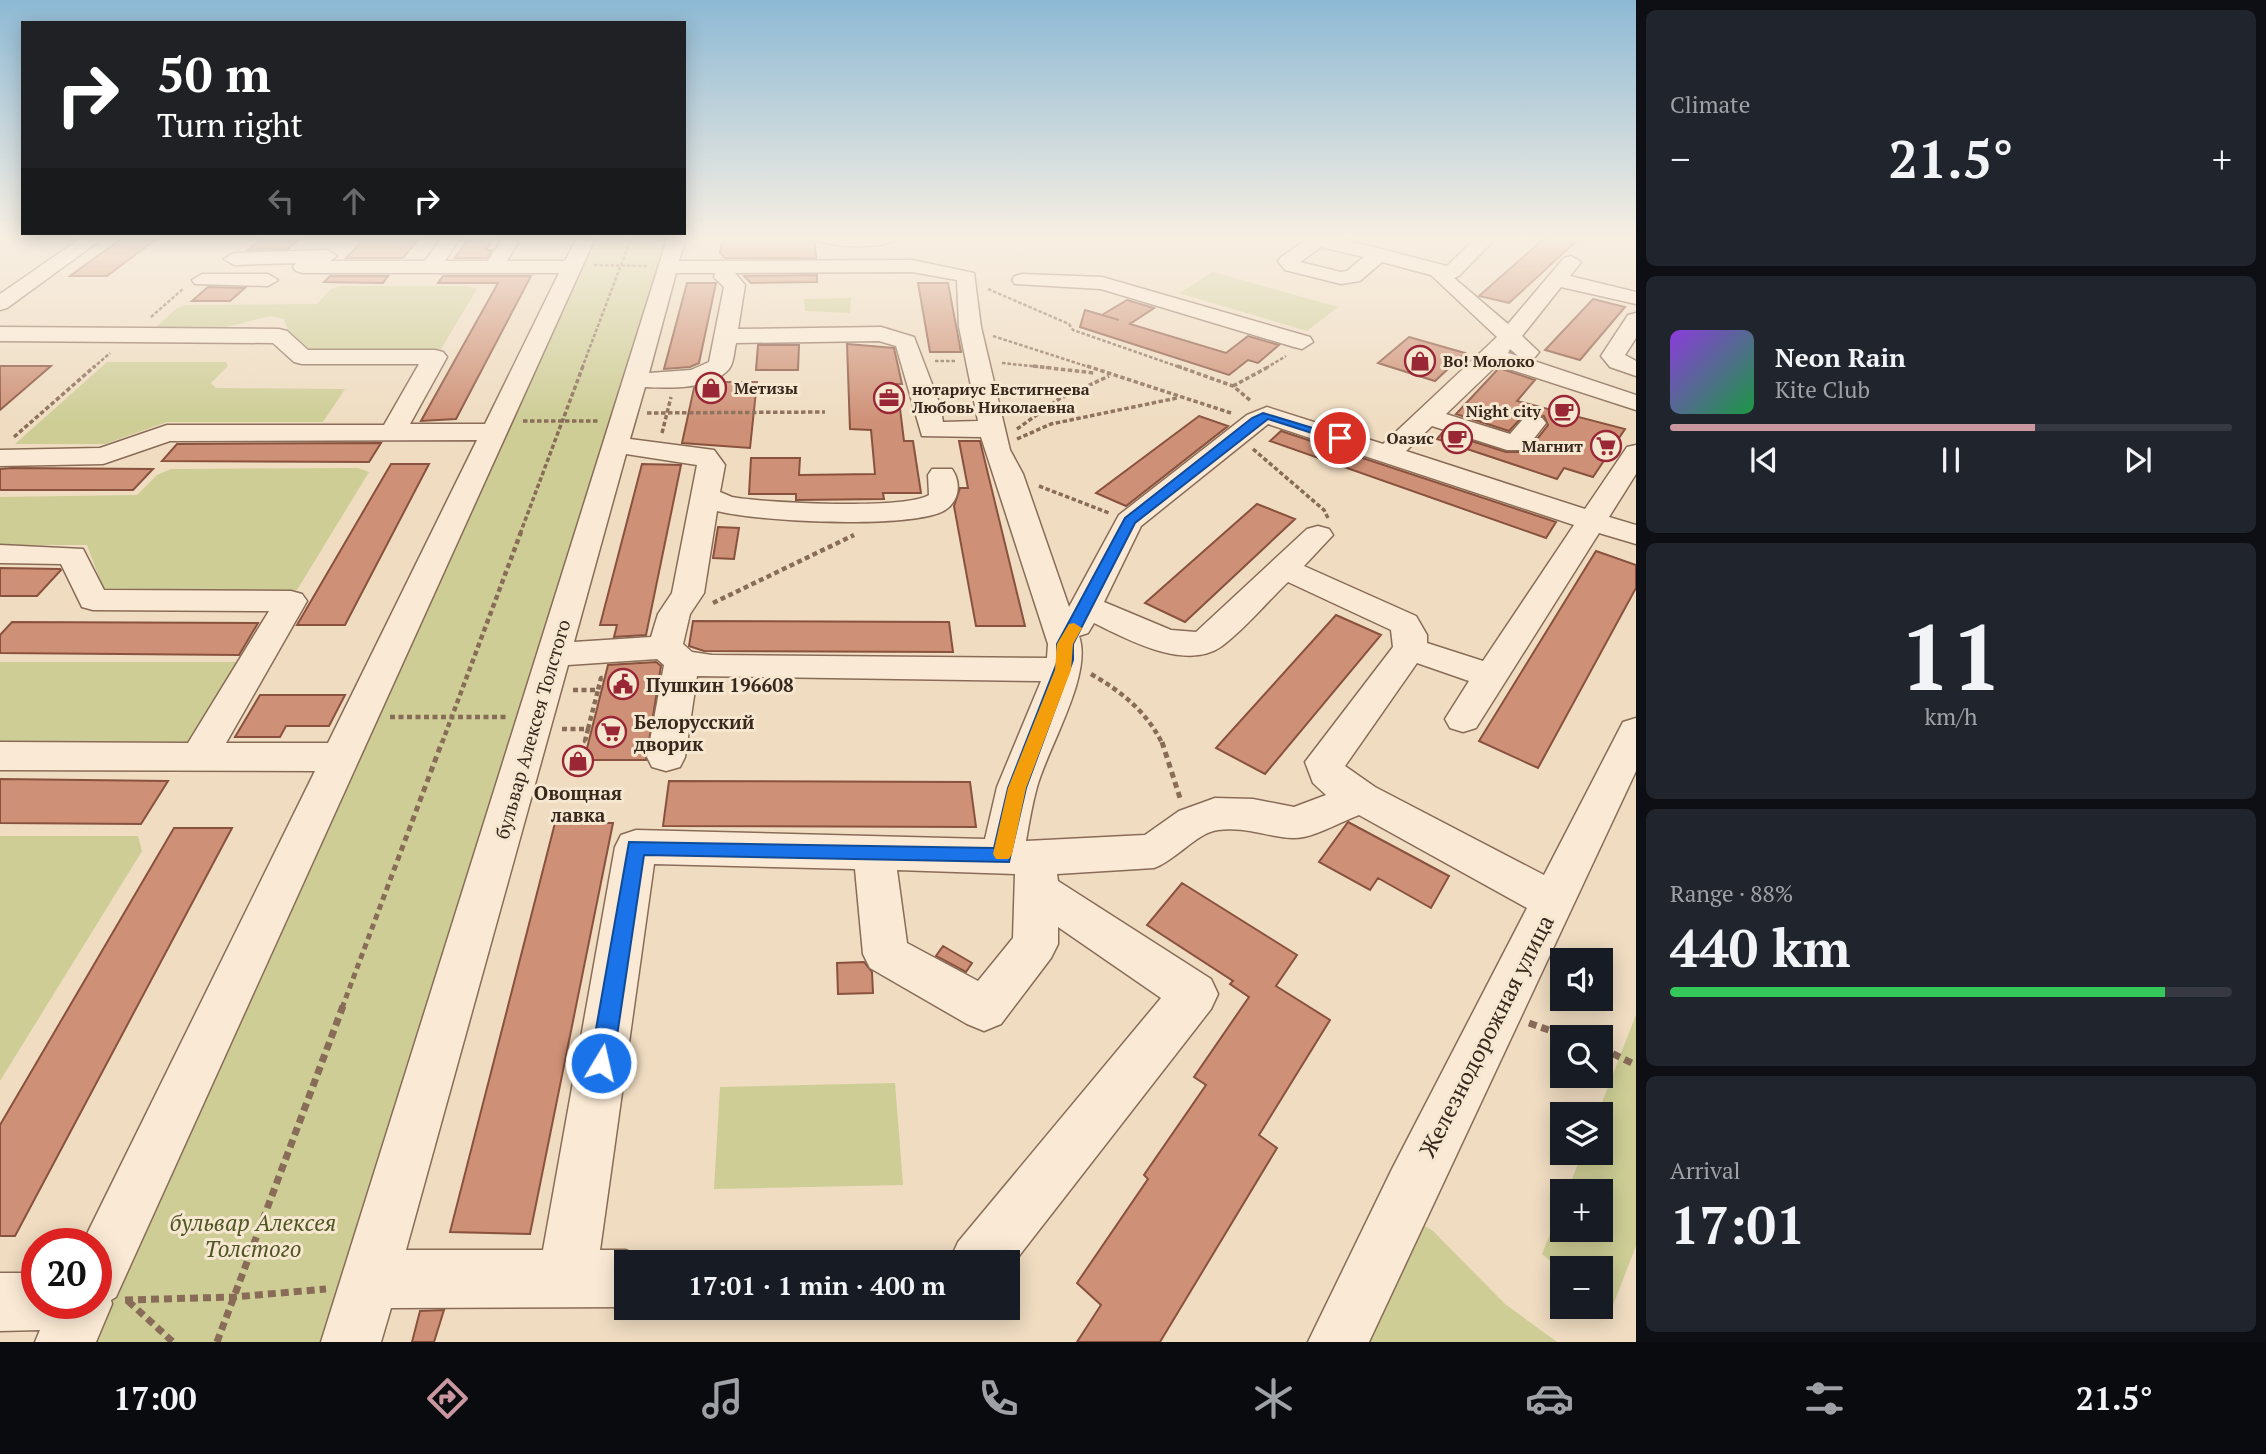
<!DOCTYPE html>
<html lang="en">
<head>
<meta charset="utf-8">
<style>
  :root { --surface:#171b24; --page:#20242c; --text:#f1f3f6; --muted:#9ea1a6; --line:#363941; --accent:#ca97a0 }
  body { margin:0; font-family:"PT Serif",serif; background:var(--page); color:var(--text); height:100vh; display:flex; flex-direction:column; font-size:26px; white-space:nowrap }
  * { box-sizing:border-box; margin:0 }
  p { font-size:23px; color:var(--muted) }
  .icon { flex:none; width:38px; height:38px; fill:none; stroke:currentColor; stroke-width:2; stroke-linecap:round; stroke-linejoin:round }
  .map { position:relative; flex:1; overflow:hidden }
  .panel { display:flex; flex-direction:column; gap:10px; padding:10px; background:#0d0f14; width:630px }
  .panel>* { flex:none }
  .banner { position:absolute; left:21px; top:21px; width:665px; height:214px; border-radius:0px; box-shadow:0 4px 18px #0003; background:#202124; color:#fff; overflow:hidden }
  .tools { position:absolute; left:1550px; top:948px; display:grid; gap:14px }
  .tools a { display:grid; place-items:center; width:63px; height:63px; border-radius:0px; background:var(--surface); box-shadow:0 4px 18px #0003; font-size:35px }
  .speed { position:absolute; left:21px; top:1228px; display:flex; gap:14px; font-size:35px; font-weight:700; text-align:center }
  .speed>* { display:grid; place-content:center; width:91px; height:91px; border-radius:50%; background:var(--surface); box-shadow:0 4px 18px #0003; line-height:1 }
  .speed .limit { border:10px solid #d22; background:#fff; color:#111 }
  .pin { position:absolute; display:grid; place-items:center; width:60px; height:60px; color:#fff; margin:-30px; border:4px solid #fff; border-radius:50%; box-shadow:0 2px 7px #0007 }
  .me { position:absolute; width:77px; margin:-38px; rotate:9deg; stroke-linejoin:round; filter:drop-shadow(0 0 5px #0008) }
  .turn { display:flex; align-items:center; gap:24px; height:147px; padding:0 21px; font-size:32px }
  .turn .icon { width:91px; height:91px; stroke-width:2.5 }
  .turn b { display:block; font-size:49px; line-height:60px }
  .lanes { display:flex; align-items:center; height:66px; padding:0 21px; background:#0003; justify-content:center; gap:35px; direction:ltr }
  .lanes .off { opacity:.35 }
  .big { font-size:52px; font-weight:800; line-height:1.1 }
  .panel .card { flex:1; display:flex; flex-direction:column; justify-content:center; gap:10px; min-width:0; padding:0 24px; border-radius:10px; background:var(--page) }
  .panel .dial { align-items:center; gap:0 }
  .dial b { font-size:91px; line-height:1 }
  .song { display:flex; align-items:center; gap:21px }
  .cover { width:84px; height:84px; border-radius:10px; background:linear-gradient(135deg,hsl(270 70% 55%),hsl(140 70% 35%)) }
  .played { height:7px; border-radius:4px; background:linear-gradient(90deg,var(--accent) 65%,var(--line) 65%) }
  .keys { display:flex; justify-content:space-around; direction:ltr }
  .heat { display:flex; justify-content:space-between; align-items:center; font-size:38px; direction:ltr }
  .charge { height:10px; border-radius:5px; background:linear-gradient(90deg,#34c759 88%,var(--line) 0) }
  .trip { position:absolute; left:614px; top:1250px; width:406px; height:70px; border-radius:0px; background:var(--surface); box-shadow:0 4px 18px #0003; font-weight:800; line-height:70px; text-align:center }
  .menu { display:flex; height:112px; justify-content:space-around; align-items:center; background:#090b0e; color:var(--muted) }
  .menu .icon { width:49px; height:49px }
  .menu .on { color:var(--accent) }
  .menu b { font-size:32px; color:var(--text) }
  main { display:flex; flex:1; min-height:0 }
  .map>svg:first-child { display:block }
</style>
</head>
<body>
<main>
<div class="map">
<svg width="1636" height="1342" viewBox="0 0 1636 1342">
  <rect width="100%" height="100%" fill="#efdcc1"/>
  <path fill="#cdcd95" d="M595 236H670L329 1342H88Z
    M1213 272 1338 307 1307 331 1179 293Z
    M340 286H468L477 289 441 349 430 352 314 353 288 330 284 319 270 316 214 330 152 331 177 308 186 305 317 304 331 289Z
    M851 298 850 313 805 311 804 299Z
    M107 362H226L228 366 211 383 216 388 345 389 323 422H167L105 444H15Z
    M358 468 369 472 297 590 281 593H105L87 545H0V497L137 495 157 475 171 469Z
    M0 662H242L191 745 0 744Z
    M0 836H138L142 851 0 1081Z
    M1636 1015V1246L1610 1313 1601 1305V1269H1563V1272L1542 1254 1563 1202V1230H1601V1192H1567L1582 1153H1601V1115H1597Z
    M895 1083 903 1185 714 1189 720 1087Z
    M1420 1223 1433 1231 1505 1304 1557 1342H1365Z"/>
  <path fill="#ce9076" stroke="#89523e" stroke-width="2" d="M125 236H160L107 276H70Z
    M264 236H302L288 249 248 250Z
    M367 236H421L403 258H346Z
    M470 236H495L486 250H492L487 258H455Z
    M723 236 809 238V241L815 242 816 258H725L720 253Z
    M1547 236H1582L1509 303 1479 296Z
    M817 275V282L751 283 744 276Z
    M330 276H388L383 283 324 282Z
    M443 276H531L456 419 421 421 498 283H438Z
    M687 283H716L699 363 690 367 664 369Z
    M918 283H948L961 352H930Z
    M208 287 245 288 230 301H192Z
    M1593 299 1625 307 1580 360 1545 350Z
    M1127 300 1154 308 1130 324 1226 353 1248 336 1279 345 1258 363 1248 360 1229 375 1080 327 1085 310 1119 320 1102 315Z
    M1409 337 1465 353 1435 381 1378 363Z
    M847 344 894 348 902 384H897L904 441H913L921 493H883L884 499 796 500V494H749L751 458H800L799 475 875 474 871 430 850 429Z
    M758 345H799L798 370H756Z
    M0 366H51L0 410Z
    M1499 368 1535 380 1517 401 1625 429 1593 477 1564 468 1557 479 1437 439 1443 432 1506 452H1527L1548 425 1544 416 1524 415 1509 431 1456 414Z
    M715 382H757L750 448 682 443 694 388Z
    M1199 416 1228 426 1126 506 1096 493Z
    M1281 431 1556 522 1546 538 1270 441Z
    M959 441H980L1025 626H976L954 506 960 488H968Z
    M381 443 369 462 162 461 177 444Z
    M391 464H429L345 625H297Z
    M642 464 681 465 646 635 614 637 617 625H600Z
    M0 469 11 468 153 469 133 490H0Z
    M1257 504 1295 519 1185 622 1145 603Z
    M718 527 739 528 734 559 713 558Z
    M1596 551 1636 565V588L1538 768 1479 741Z
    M0 568 60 569 61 570 37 596H0Z
    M1336 615 1381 635 1265 774 1216 748Z
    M693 621 949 622 953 652 704 651 689 646Z
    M12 622 258 623 239 655 0 653V635Z
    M656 662 661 666 646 760H584L608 665Z
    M260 695H345L329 726H286L280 737H235Z
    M0 779 168 781 141 824 0 823Z
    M669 781 970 782 976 827 663 826Z
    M1348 822 1449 876 1431 908 1378 878 1370 890 1319 862Z
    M555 823H613L530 1234 450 1232Z
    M174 828H232L15 1236H0V1125Z
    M1182 883 1297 955 1276 986 1330 1020 1259 1135 1277 1148 1160 1342H1077L1101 1305 1077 1283 1148 1179 1144 1175 1206 1085 1194 1077 1249 997 1230 984 1233 981 1147 925Z
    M943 946 972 963 966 972 936 956Z
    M864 962 872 972 873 993 838 994 837 963Z
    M444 1310 434 1342H412L420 1311Z"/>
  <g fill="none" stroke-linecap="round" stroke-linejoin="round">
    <g stroke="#896c58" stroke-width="3">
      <path id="minor" d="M84 236H106L7 308 0 310V294Z
        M443 236H461L445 261H488L504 236H522L507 261H565L578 236H596L116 1297 111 1300 112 1304 96 1342H35L40 1330 0 1331V1273H37V1304H96V1244H82L315 771 0 770V742L188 743 269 611 93 610 82 607 61 564 0 563V545L83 549 104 590 291 591 302 594 307 601 226 743H328L477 440 170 441 103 464 0 466V450L100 448 167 425H384L419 364H302L294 362 273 343 0 341V327L279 329 287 331 308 350H435L443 352 447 357 410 424H485L559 273H303L296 271 293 267 296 263 234 265 224 259 234 253 327 250 337 256 330 261H425Z
        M668 236H686L679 261 912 260 974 273 981 327 1010 450 1023 474 1069 607 1119 515 1247 415 1267 407 1383 444 1497 337 1431 275 1382 262 1360 281 1341 284 1285 270 1278 261 1281 257 1309 238 1331 236 1447 266 1478 236H1498L1459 276 1454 278 1508 324 1564 258 1571 256 1581 262 1570 276 1636 292V304L1561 287 1522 336 1539 352 1535 357 1525 358 1636 395V410L1497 365 1446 414 1510 434 1524 418H1542L1546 423 1525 450H1507L1432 426 1406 451 1585 509 1627 447 1636 445V474L1609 517 1636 525V544L1599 533 1476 728 1463 732 1450 728 1445 719 1469 681 1417 663 1345 766 1375 787 1544 875 1623 722 1636 718V771L1369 1342H1308L1392 1169 1527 908 1359 815C1340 822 1312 839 1293 838 1268 837 1244 826 1218 830 1198 832 1176 860 1154 868L1057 874 1058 881 1211 979 1218 994 1211 1009 1008 1270V1262H949L958 1242 1161 998 1058 927V944L1051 958 1001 1024 984 1031 967 1024 870 968 863 954 855 869 654 864 600 1250H626L646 1259 648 1262H626L628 1307 391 1308 381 1342H321ZM1321 247 1364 257 1347 271 1341 272 1300 262ZM912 272 957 280 959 327 978 421 943 422 940 405 914 337 881 327 738 329 745 285 735 273ZM676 273H715L714 277 724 287 709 362 691 370 649 373ZM879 341 896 346 922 436 981 437 1048 644 1047 658 712 655 692 652 683 644 690 614 704 593 717 511C762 522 897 528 939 513 958 506 963 485 952 469H932L928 475 929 495C905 510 764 503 732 497L720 492 725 465 714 450 630 439 645 387C669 388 711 390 729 369 734 363 734 351 736 343ZM1510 349 1518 356 1508 353ZM1268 424 1574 525 1483 661 1427 643V635L1416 616 1304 566 1333 535 1329 529 1318 526 1307 529 1196 632 1171 630 1104 602 1141 526ZM626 454 697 465 672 593 658 614 651 637 574 642ZM1288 582 1391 630 1393 647 1305 762 1313 783 1326 795 1294 807 1253 799 1215 798 1179 811 1145 835 1026 841C1029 823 1032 805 1037 787 1048 747 1093 675 1079 636L1088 633 1094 623C1127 639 1186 672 1222 646 1246 628 1266 603 1288 582ZM657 659 664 665 647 757 652 767 666 771 680 767 685 757 697 676 1041 681 997 787 985 839 636 830 621 835 615 847 543 1250H406L568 665ZM897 870 1015 874 1013 938 978 981 907 943Z
        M811 236H893L895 239C886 250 821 248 811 236Z
        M202 274H268L278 280 268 286 195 284 192 280Z
        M1022 274 1102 277 1310 337 1313 342 1302 349 1294 347 1101 289 1015 284 1012 280 1015 276Z
        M1636 313V338L1625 355 1636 361V376L1610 367 1601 356 1628 315Z"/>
    </g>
    <path stroke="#896c58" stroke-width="2.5" stroke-dasharray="3.5 2" stroke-linecap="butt" d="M594 265 648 266
      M988 289 1069 324 1073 330 1182 368
      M151 317 184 288
      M993 336 1092 368
      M935 361H955
      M1002 363 1050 368
      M93 368 110 353
      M582 368 632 236
      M1266 368 1286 356"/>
    <path stroke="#896c58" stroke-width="3.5" stroke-dasharray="4.5 2.5" stroke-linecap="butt" d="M1033 366 1094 373
      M1087 366 1231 413
      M1177 366 1233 386 1251 401
      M1233 386 1270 366
      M647 413 825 412
      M523 421H598
      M1017 429 1059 399 1109 376
      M662 433 671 397
      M14 437 95 366
      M1017 439 1051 424 1177 398
      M1253 449 1324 510 1328 518
      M1039 486 1109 513
      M520 534 583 366"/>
    <path stroke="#896c58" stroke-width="4.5" stroke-dasharray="5 3.5" stroke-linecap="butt" d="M713 603 854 535
      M1091 674C1122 692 1146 711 1162 743
      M573 690H598L601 678H604
      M390 717H507
      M562 729H588L585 741H589
      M588 729 598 690
      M442 743 521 532"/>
    <path stroke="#896c58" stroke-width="5" stroke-dasharray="6 4.5" stroke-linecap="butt" d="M1162 742 1181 801
      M342 1008 442 742"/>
    <path stroke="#896c58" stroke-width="7" stroke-dasharray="8 5" stroke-linecap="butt" d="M1529 1023 1571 1038
      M1601 1048 1636 1065
      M125 1300 234 1297 326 1289
      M128 1301 173 1342
      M217 1342 343 1006"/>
    <use href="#minor" fill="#faead5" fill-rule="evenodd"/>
  </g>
  <linearGradient id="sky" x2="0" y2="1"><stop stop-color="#8db9d4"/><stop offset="0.56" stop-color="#f8efe3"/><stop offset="1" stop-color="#f8efe3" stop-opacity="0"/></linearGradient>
  <rect width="1636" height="424" fill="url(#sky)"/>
  <path fill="#1a73e8" stroke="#114b97" stroke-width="2" d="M1263 413 1346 438 1340 442 1268 419 1135 523 1073 644V660L1026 788 1009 862 644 855 613 1063 609 1071 601 1074 593 1071 590 1063 629 842 994 848 1008 788 1058 660 1057 644 1125 518 1252 418Z"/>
  <path fill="#f59e0b" d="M1074 623 1082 628 1073 644 1071 670 1026 788 1012 854 1009 859H996L993 854 1008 788 1055 670 1057 644 1069 624Z"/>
  <defs>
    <g id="shop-ring" transform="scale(1.575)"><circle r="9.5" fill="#f6e7d1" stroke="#9a2736" stroke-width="1.5"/><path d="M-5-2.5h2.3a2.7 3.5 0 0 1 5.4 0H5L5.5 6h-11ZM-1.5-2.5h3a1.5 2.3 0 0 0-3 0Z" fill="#9a2736"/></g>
    <g id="office-ring" transform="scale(1.575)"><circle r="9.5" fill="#f6e7d1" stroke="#9a2736" stroke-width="1.5"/><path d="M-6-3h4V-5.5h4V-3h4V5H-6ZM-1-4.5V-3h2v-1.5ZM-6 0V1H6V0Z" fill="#9a2736"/></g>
    <g id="cafe-ring" transform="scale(1.575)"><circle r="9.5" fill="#f6e7d1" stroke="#9a2736" stroke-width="1.5"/><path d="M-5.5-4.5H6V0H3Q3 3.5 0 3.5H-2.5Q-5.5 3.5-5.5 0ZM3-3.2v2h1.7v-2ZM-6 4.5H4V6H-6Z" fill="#9a2736"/></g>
    <g id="supermarket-ring" transform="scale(1.575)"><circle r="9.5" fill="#f6e7d1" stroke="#9a2736" stroke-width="1.5"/><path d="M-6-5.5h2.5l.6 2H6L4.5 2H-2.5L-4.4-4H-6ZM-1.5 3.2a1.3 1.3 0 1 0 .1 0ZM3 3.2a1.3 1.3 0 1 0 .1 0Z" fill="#9a2736"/></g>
    <g id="civic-ring" transform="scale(1.575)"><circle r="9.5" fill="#f6e7d1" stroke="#9a2736" stroke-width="1.5"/><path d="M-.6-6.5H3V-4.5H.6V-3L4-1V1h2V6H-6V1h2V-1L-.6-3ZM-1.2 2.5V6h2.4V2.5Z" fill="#9a2736"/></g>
  </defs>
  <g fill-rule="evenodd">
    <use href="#shop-ring" x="1420" y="361"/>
    <use href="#shop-ring" x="711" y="388"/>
    <use href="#office-ring" x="889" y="398"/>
    <use href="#cafe-ring" x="1564" y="411"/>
    <use href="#cafe-ring" x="1457" y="438"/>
    <use href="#supermarket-ring" x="1606" y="446"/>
    <use href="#civic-ring" x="623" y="684"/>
    <use href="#supermarket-ring" x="611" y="732"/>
    <use href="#shop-ring" x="578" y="761"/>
  </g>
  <g text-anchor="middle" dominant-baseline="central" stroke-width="6" stroke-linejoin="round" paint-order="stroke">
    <g font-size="16" font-weight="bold" fill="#38271d" stroke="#f6e7d1" text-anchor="start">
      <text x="1443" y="361">Во! Молоко</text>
      <text x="734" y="388">Метизы</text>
      <text x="912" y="389">нотариус Евстигнеева<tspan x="912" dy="18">Любовь Николаевна</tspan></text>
      <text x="1541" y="411" text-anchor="end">Night city</text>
      <text x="1434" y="438" text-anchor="end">Оазис</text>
      <text x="1583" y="446" text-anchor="end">Магнит</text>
    </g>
    <g font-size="19" font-weight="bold" fill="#38271d" stroke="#f6e7d1" text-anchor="start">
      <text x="646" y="684">Пушкин 196608</text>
      <text x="634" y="721">Белорусский<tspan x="634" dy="22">дворик</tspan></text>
      <text x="578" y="792" text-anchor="middle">Овощная<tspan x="578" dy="22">лавка</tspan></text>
    </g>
    <g font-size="19" fill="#38271d" stroke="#f6e7d1">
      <text transform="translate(532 729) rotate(-74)">бульвар Алексея Толстого</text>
    </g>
    <g font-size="23" fill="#38271d" stroke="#f6e7d1">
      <text transform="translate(1486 1036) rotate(-63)">Железнодорожная улица</text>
    </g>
    <g font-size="23" font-style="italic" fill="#4f5523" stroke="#f6e7d1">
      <text x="253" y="1222">бульвар Алексея<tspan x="253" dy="26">Толстого</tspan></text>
    </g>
  </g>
</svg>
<div class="tools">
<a><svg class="icon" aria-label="sound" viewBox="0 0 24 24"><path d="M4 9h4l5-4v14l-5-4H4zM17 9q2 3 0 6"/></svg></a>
<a><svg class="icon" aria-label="search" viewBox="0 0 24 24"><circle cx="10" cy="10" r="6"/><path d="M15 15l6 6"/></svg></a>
<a><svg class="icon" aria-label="layers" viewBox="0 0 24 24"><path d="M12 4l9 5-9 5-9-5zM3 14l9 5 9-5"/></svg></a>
<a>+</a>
<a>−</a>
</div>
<div class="speed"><div class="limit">20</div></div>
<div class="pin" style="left:1340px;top:438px;background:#d93025"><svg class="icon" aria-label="arrive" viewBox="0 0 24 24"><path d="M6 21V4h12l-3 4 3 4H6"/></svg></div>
<svg class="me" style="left:601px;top:1063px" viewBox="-20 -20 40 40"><circle r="17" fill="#1a73e8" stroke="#fff" stroke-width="3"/><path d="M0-11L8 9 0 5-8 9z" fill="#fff"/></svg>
<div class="trip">17:01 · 1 min · 400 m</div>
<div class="banner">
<div class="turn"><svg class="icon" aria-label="right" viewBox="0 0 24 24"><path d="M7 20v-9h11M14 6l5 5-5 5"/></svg><div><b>50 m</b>Turn right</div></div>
<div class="lanes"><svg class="icon off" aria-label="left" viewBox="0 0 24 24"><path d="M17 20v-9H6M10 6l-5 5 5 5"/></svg><svg class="icon off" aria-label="ahead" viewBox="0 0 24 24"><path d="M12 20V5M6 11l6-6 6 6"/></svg><svg class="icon" aria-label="right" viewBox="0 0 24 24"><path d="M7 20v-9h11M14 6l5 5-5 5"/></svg></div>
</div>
</div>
<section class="panel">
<div class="card"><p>Climate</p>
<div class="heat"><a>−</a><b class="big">21.5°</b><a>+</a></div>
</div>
<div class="card">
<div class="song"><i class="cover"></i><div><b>Neon Rain</b><p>Kite Club</p></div></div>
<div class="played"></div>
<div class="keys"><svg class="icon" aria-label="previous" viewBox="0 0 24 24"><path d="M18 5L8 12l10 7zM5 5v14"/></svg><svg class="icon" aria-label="pause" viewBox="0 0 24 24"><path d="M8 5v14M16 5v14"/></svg><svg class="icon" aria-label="next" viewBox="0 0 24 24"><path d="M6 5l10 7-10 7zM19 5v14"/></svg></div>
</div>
<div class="card dial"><b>11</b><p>km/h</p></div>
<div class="card"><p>Range · 88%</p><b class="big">440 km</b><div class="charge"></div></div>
<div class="card"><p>Arrival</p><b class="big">17:01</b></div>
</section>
</main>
<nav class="menu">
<b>17:00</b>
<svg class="icon on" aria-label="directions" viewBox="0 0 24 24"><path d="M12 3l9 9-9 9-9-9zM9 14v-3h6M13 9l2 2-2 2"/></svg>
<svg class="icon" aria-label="music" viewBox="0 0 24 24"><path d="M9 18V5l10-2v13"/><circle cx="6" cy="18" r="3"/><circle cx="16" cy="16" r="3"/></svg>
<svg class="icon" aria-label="phone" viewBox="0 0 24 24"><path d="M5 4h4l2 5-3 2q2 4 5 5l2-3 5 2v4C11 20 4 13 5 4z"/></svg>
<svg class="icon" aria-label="climate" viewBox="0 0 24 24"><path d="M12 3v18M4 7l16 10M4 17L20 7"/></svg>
<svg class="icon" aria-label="car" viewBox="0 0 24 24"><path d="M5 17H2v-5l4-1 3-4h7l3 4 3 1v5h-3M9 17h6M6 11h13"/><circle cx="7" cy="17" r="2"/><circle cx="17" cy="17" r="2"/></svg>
<svg class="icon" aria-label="filters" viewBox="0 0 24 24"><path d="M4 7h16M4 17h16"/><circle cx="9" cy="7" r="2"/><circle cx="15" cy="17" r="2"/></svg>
<b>21.5°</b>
</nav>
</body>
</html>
